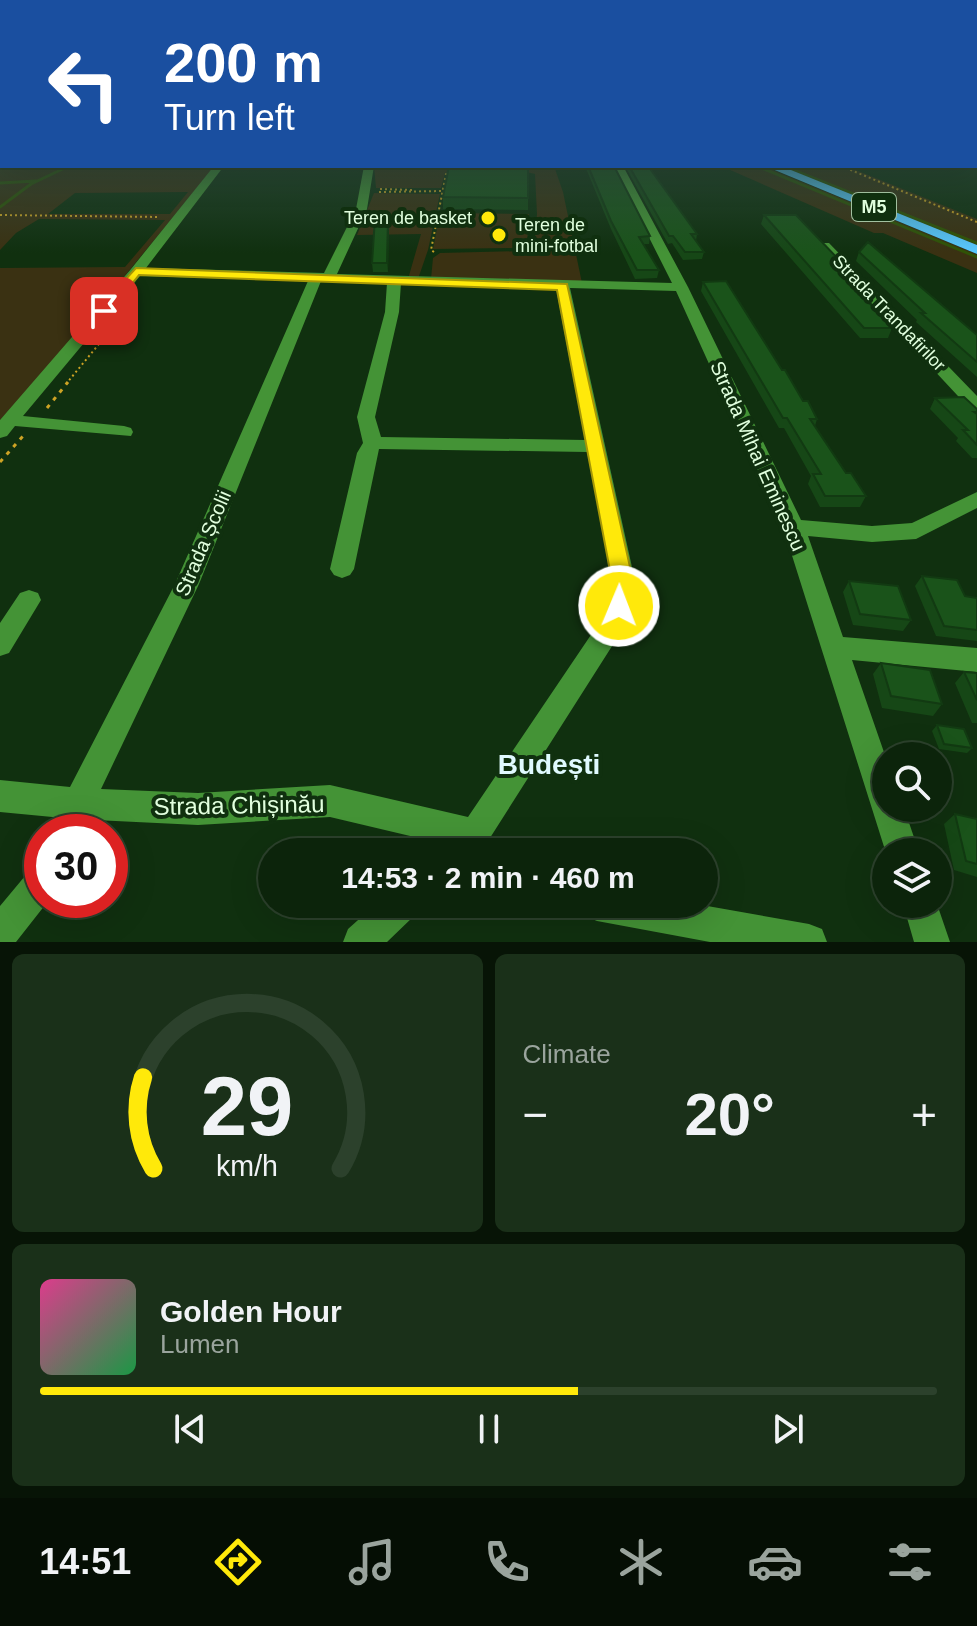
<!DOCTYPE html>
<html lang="en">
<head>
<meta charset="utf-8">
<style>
  :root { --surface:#0c240b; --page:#1a3019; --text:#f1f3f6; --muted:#9aa49d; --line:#2c412c; --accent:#ffe90a }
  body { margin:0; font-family:Helvetica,sans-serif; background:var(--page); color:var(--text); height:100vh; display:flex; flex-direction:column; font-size:30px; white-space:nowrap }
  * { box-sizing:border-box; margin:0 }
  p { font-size:26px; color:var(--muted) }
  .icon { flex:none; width:44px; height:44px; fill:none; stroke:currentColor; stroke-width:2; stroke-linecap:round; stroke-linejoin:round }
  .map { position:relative; height:942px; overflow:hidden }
  .sheet { display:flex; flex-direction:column; gap:12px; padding:12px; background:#071406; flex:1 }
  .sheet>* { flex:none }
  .banner { position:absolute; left:0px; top:0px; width:978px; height:168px; box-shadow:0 8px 32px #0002,0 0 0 2px var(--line); background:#1a4fa0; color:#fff; overflow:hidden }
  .fabs { position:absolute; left:872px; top:742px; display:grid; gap:16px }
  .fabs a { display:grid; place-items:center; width:80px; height:80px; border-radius:50%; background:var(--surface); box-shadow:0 8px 32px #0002,0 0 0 2px var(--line); font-size:40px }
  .speed { position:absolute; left:24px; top:814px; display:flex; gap:16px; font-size:40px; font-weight:700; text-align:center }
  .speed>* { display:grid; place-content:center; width:104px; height:104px; border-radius:50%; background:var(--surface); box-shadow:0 8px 32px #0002,0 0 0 2px var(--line); line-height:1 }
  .speed .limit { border:12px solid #d22; background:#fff; color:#111 }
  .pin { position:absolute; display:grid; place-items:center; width:68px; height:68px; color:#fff; margin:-34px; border-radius:16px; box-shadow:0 4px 12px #0006 }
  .me { position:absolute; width:88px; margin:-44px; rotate:1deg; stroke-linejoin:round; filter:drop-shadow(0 0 6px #0008) }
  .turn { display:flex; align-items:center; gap:28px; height:168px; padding:0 32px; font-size:36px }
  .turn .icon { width:104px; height:104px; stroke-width:2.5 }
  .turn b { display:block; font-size:56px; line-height:68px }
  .big { font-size:60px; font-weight:700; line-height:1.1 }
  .sheet .widget { flex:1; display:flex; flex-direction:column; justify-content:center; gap:12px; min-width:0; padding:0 28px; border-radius:12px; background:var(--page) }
  .sheet .dial { align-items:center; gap:0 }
  .dial svg { height:208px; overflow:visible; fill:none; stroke:var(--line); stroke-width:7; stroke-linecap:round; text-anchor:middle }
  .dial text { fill:var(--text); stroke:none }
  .song { display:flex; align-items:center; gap:24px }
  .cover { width:96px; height:96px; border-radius:12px; background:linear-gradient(135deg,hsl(330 70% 55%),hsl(140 70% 35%)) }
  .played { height:8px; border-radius:4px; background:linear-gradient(90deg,var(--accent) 60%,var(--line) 60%) }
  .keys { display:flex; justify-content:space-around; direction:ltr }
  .heat { display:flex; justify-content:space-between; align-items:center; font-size:44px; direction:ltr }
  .sheet .tiles { flex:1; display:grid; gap:12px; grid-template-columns:1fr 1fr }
  .widget:last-child { grid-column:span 2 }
  .trip { position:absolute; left:258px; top:838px; width:460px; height:80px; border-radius:40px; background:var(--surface); box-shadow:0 8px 32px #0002,0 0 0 2px var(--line); font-weight:700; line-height:80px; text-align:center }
  .tabs { display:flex; height:128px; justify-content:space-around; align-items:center; background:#050e04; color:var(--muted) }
  .tabs .icon { width:56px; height:56px }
  .tabs .selected { color:var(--accent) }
  .tabs b { font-size:36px; color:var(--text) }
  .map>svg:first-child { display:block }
</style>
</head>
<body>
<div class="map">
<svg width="977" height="942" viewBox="0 0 977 942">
  <rect width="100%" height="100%" fill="#10300f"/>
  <path fill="#3a3112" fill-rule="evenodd" d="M0 122 2 166H215L54 362 0 420V268L125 267 165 220 39 219 16 233 0 250ZM188 192 170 214H48L75 193Z
    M374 166H471L445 173 441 188H376Z
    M500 166H554L563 192 582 283 431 279 433 258 440 253 525 251 534 245 537 214 535 174Z
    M721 166H763L977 254V273L883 233H874Z
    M775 166H846L977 219V247Z
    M374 193 440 194 428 250 418 279H408L421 234 357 235Z
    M440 213 529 214 527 244 517 248 433 249Z"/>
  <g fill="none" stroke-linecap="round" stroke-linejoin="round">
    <path stroke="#305306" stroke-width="3" d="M757 166 977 257
      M783 166 977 243
      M0 183 36 181
      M0 207 31 184 69 166"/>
    <path stroke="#cda325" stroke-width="2" stroke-dasharray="2 3" stroke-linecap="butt" d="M841 166 977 222
      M380 189 413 190
      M379 192 443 191
      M0 215 160 217
      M434 252 431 250 446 174 451 172
      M66 384 113 327"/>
    <path stroke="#cda325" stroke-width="3" stroke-dasharray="4 6" stroke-linecap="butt" d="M47 408 68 382
      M0 462 24 435"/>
    <path fill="#449336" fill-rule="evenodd" d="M214 166H224L146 268 324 273 356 209 364 166H374L367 209 337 274 672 283 613 166H623L688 287 801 520 872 526 912 523 977 492V508L916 539 872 542 808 536 843 637 977 648V672L852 660 886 758V808H904L919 852 886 853 783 527 676 291 570 288 634 576 631 606 621 632 481 852H440L444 844 330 817 198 825 95 820 91 832H58L63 818 0 812V780L70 787 175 584 308 281 140 276 23 416 124 426 131 428 133 432 131 436 15 426 7 436 0 438V420L131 269ZM321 281 387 283 385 312 357 417 363 443 357 453 330 569 334 575 342 578 350 575 354 569 379 449 587 452C597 503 620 571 601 620L468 817 330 785 198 793 101 789 199 584ZM401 283 556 288 585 440 381 437 375 417 399 312Z
      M821 243H829L977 396V411L971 410 821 249Z
      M29 590 38 593 41 600 9 653 0 656V623L20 593Z
      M42 865V900H49L16 942H0V906L30 870Z
      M376 904H419L414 916 387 942H343L348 929Z
      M580 904H696L809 924 822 929 827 942H710L597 921 585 916Z
      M903 904H937L950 942H914Z"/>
    <path fill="#59c8ff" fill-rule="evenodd" d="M765 166H781L977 245V254Z"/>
  </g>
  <path fill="#164716" d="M585 166H614L650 236 649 244H644L659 270 657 278 635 279 611 229Z
    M625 166H648L697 234 696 241 704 252 702 259 683 260 672 243 668 244Z
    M443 197 528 198V210L443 209Z
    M764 215 843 264 840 272 892 328 888 338H860L761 224Z
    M389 227 388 272H373L372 263Z
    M859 252 977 335V377L916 322 917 320 856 261Z
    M703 282 782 370 817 419 815 426 846 473 866 496 860 507H820L808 484 811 476 784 428H779L701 291Z
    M935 398 977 409V458H972L956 441 958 438 930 409Z
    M922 576 965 596 977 598V641L936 636 915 586Z
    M849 581 911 620 903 631 853 625 843 592Z
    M881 663 942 704 933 716 882 708 873 674Z
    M964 672 977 673V723H972L955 683Z
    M937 725 972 748 967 753 939 749 932 731Z
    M955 814 977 819V877L954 870 944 824Z"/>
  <path fill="#123a12" d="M388 218 389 227 388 272 387 263Z"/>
  <path fill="#1a531a" stroke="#123a12" stroke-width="2" d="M449 166H528V198L443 197Z
    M588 166H614L650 236 639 237 659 270H637L611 221Z
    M629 166H648L697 234H691L704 252H685L673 236H669Z
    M764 215H796L843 264H834L892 328H864Z
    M375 218H388L387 263H372Z
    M868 242 977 335V362L921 313H925L859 252Z
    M726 281 782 370H785L803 401H808L817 419H810L846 473H851L866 496H825L813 474H821L787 418H783L703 282Z
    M964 397 977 409V412H974L977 414V445L963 430H968L935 398Z
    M922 576 957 580 965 596 977 598V630L944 626Z
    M849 581 898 586 911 620 860 614Z
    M881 663 930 670 942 704 891 696Z
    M964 672 977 673V700Z
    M937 725 964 729 972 748 944 744Z
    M955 814 977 819V864L966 861Z"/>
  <linearGradient id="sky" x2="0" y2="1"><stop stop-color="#091a08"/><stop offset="0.48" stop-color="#314e42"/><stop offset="1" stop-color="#314e42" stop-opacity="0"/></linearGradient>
  <rect width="977" height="253" fill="url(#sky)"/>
  <path fill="#ffe90a" stroke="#a69706" stroke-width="2" d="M136 268 567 284 632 576 627 613 619 615 611 613 608 606 611 576 557 290 139 275 108 314H99V308Z"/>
  <g fill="#ffe90a" stroke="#10300f" stroke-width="3">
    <circle cx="488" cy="218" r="8"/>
    <circle cx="499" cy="235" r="8"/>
  </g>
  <g text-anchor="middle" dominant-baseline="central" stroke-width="8" stroke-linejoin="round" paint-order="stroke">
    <rect fill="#10300f" stroke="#a2c1a0" stroke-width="2" x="852" y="193" width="44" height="28" rx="6"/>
    <g font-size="18" font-weight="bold" fill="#e1ffde">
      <text x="874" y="207">M5</text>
    </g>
    <g font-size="18" fill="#e1ffde" stroke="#10300f" text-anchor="end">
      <text x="472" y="218">Teren de basket</text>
      <text x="515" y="225" text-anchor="start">Teren de<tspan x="515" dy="21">mini-fotbal</tspan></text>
    </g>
    <g font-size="18" fill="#e1ffde" stroke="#10300f">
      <text transform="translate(889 313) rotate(46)">Strada Trandafirilor</text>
    </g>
    <g font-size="20" fill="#e1ffde" stroke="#10300f">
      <text transform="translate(758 456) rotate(66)">Strada Mihai Eminescu</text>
      <text transform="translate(203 543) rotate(-67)">Strada Școlii</text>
    </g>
    <g font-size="24" fill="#e1ffde" stroke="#10300f">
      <text transform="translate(239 805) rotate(-1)">Strada Chișinău</text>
    </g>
    <g font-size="28" font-weight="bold" fill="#e0faff" stroke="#10300f">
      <text x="549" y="764">Budești</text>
    </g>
  </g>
</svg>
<div class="fabs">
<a><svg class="icon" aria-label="search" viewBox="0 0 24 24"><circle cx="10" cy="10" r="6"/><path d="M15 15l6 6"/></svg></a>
<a><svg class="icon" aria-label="layers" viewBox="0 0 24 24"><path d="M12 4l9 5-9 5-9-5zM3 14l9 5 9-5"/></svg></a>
</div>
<div class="speed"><div class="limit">30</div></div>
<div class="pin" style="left:104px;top:311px;background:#d93025"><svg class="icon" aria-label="arrive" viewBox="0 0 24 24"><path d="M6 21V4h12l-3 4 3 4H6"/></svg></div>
<svg class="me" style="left:619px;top:606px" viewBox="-20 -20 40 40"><circle r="17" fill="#ffe90a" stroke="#fff" stroke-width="3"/><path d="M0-11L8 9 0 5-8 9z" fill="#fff"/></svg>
<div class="trip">14:53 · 2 min · 460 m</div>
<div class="banner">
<div class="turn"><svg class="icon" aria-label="left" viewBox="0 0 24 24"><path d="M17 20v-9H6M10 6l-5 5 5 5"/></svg><div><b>200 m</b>Turn left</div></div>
</div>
</div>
<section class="sheet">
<div class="tiles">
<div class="widget dial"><svg viewBox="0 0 100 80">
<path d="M14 69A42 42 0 1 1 86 69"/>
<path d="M14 69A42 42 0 0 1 10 34" stroke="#ffe90a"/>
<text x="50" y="56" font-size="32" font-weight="700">29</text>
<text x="50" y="72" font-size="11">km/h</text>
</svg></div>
<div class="widget"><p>Climate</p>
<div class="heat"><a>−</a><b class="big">20°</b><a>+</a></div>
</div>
<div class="widget">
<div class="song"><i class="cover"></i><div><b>Golden Hour</b><p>Lumen</p></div></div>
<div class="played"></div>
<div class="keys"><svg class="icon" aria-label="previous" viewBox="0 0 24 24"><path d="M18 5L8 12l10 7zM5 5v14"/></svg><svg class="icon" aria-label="pause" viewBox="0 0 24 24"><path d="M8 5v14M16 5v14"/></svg><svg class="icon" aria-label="next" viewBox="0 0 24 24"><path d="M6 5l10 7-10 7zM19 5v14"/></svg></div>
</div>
</div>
</section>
<nav class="tabs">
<b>14:51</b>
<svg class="icon selected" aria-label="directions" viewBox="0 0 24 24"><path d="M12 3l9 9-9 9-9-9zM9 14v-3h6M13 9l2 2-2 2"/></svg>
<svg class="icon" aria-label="music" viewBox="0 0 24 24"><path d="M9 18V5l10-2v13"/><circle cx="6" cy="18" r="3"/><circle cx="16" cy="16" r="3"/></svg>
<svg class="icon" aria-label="phone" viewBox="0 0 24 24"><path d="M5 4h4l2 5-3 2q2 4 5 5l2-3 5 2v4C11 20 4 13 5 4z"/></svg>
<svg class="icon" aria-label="climate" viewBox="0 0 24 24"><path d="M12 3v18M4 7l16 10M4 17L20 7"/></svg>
<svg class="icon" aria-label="car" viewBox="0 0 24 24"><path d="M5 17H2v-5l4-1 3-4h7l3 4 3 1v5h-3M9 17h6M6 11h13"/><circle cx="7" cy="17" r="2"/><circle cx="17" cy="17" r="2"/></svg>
<svg class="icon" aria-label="filters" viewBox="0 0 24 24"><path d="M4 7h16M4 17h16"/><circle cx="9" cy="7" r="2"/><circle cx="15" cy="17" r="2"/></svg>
</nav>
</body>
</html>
